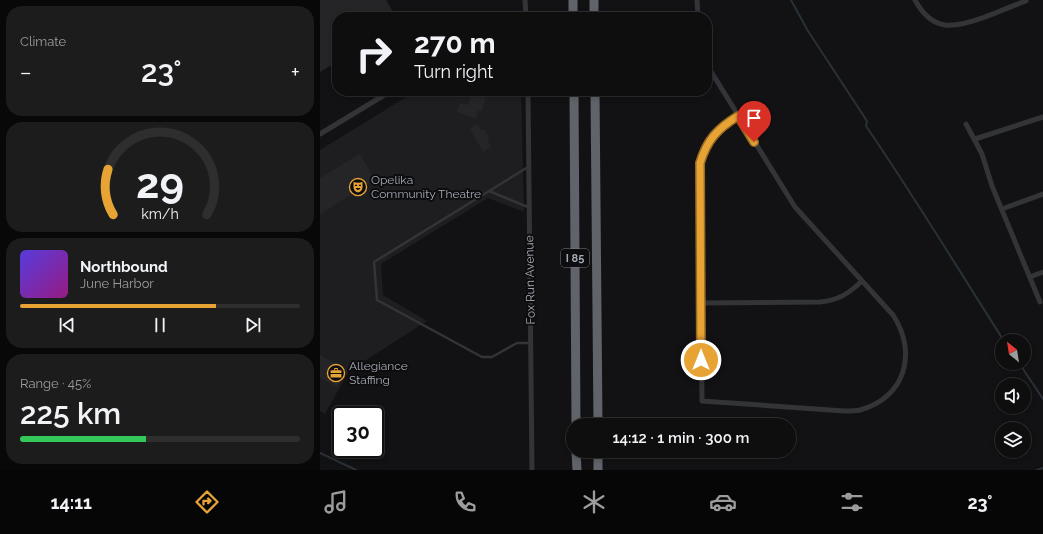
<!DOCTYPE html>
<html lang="en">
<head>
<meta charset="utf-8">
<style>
  :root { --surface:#0e0e0f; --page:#1c1c1d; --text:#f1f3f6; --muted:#9b9c9e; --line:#2e2e2f; --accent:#e8a335 }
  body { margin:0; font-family:Raleway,sans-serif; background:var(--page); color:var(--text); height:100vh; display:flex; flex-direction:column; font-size:15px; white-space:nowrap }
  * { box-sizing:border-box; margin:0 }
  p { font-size:13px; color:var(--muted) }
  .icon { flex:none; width:22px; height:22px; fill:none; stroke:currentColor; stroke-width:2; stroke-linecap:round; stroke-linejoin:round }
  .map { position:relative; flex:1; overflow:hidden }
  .panel { display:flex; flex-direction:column; gap:6px; padding:6px; background:#080808; width:320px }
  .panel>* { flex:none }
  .hud { position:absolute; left:12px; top:12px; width:380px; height:84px; border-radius:16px; box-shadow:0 2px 6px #0003,0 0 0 1px var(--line); background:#0e0e0f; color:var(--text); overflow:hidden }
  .needle { width:26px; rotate:330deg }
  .fabs { position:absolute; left:675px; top:334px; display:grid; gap:8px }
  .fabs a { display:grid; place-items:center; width:36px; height:36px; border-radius:50%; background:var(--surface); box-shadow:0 2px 6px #0003,0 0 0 1px var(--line); font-size:20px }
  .speed { position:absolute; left:12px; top:406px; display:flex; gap:8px; font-size:20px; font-weight:700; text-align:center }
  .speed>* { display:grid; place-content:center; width:52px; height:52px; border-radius:50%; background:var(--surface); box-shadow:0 2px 6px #0003,0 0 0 1px var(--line); line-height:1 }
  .speed .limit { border:2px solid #111; border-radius:6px; background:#fff; color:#111 }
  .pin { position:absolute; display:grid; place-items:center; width:34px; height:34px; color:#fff; margin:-41px -17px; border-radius:50% 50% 50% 0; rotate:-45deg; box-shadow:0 0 4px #0007 }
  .pin .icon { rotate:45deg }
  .me { position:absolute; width:44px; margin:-22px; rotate:0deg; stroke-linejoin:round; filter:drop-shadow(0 0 3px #0008) }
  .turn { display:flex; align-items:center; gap:14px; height:84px; padding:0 16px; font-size:18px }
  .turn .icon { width:52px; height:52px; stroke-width:2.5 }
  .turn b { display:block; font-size:28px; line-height:34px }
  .big { font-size:30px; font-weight:600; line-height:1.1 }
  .panel .widget { flex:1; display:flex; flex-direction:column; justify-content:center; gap:6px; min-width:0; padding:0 14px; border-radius:16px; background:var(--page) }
  .panel .dial { align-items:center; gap:0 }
  .dial svg { height:104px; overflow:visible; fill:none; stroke:var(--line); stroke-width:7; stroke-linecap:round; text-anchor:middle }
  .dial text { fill:var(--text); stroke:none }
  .song { display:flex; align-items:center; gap:12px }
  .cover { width:48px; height:48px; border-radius:6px; background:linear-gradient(135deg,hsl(250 70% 55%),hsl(310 70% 35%)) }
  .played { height:4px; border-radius:2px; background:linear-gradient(90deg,var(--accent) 70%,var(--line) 70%) }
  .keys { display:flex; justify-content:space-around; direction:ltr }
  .heat { display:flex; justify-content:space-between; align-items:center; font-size:22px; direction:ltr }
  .charge { height:6px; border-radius:3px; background:linear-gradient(90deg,#34c759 45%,var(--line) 0) }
  .trip { position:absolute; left:246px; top:418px; width:230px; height:40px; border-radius:20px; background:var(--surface); box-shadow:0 2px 6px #0003,0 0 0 1px var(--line); font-weight:600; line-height:40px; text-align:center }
  .dock { display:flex; height:64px; justify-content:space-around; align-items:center; background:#060606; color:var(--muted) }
  .dock .icon { width:28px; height:28px }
  .dock .on { color:var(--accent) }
  .dock b { font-size:18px; color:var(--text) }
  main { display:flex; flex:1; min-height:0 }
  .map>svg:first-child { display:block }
</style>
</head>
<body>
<main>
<section class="panel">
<div class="widget"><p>Climate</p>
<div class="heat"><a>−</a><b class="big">23°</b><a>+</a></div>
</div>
<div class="widget dial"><svg viewBox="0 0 100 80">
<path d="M14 69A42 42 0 1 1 86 69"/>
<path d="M14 69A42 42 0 0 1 10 34" stroke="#e8a335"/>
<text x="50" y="56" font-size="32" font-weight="700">29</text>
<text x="50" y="72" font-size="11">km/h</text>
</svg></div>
<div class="widget">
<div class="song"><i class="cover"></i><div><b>Northbound</b><p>June Harbor</p></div></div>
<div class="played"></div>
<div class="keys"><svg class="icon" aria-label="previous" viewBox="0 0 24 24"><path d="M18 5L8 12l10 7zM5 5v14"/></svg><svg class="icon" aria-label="pause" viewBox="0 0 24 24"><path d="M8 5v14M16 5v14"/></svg><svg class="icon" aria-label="next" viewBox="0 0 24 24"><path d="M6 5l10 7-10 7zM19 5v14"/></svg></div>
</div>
<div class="widget"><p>Range · 45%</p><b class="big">225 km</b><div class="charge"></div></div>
</section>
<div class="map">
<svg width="723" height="470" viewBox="0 0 723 470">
  <rect width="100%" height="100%" fill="#121214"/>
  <path fill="#1e1e21" d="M96 91H201L204 212 168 198 61 264 63 295 107 321 29 371 5 414 0 411V150Z"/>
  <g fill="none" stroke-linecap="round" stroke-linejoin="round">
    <path stroke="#293137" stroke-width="2" d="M471 0 488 31 547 121 546 126C594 196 638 269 684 341
      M699 363 723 399
      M0 453 36 470
      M717 470 723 468"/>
  </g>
  <path fill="#252528" d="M0 0H66L76 17H17V62L0 72Z
    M152 91 165 94 164 96H166L162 110 158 111 156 119 137 112 140 103 148 105Z
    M157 124 161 130 164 129 170 139 167 140 171 147 163 152 150 129Z
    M40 154 55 180 0 214V178Z
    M0 355 27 370 17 387 0 378Z"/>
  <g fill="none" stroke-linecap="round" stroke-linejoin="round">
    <path stroke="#333438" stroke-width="2.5" d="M208 167 54 262 57 300 162 357H172L197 343H210
      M169 191 208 207"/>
    <path stroke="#333438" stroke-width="5" d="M205 0 206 17
      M377 0 378 17
      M595 0C613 33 634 28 665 17 678 12 692 6 706 1L705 0
      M387 65 475 207 573 315C598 353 585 398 540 410 535 411 529 411 524 411L382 401 380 163C387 140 397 129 418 116
      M208 91 212 470
      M646 124 662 154 672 186 720 302
      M0 134 71 91
      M655 139 723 117
      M682 209 723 194
      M710 277 723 272
      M381 303 500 302C519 300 528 294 542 281"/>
    <path stroke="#606369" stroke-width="9" d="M253 0V17
      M274 0V17
      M254 91 256 425
      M275 91 278 425
      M256 451 257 470
      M278 451V470"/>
  </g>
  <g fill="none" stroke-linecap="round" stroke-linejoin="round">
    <g stroke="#976a22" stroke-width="10">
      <path id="route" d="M381 360 380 163C387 140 397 129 418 116L434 142"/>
    </g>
    <use href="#route" stroke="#e8a335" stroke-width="7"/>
  </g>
  <defs>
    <g id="theatre-ring" transform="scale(0.9)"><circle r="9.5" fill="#0d0d0f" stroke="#e8a335" stroke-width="1.5"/><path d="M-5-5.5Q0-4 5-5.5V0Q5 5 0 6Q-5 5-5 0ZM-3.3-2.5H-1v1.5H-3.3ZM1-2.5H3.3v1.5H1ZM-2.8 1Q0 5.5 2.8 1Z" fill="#e8a335"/></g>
    <g id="office-ring" transform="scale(0.9)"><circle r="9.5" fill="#0d0d0f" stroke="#e8a335" stroke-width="1.5"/><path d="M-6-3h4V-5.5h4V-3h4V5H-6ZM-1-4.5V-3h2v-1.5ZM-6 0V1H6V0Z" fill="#e8a335"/></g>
  </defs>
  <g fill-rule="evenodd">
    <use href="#theatre-ring" x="38" y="187"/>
    <use href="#office-ring" x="16" y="373"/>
  </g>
  <g text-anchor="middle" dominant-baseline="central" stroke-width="4" stroke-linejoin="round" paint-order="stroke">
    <rect fill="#0d0d0f" stroke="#777b82" stroke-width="1" x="241" y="249" width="28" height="18" rx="3"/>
    <g font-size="11" font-weight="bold" fill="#a4aab3">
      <text x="255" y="258">I 85</text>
    </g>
    <g font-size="12" fill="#a4aab3" stroke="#0d0d0f" text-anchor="start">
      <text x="51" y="180">Opelika<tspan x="51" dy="14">Community Theatre</tspan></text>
      <text x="29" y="366">Allegiance<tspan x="29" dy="14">Staffing</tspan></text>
    </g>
    <g font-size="12" fill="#a4aab3" stroke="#0d0d0f">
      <text transform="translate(210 280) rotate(-91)">Fox Run Avenue</text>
    </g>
  </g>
</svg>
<div class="fabs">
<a><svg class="needle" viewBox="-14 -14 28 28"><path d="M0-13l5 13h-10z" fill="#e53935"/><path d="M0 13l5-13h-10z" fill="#9b9c9e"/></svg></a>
<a><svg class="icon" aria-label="sound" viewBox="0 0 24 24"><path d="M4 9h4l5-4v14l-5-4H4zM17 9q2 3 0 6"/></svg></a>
<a><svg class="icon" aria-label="layers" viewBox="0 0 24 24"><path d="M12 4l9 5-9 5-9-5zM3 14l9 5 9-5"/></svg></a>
</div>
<div class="speed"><div class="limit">30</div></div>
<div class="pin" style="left:434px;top:142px;background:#d93025"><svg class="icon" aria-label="arrive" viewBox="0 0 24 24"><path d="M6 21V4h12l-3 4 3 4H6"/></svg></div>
<svg class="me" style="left:381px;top:360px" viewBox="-20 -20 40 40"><circle r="17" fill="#e8a335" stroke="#fff" stroke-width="3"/><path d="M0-11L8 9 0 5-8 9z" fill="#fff"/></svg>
<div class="trip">14:12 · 1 min · 300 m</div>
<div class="hud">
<div class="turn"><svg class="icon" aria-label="right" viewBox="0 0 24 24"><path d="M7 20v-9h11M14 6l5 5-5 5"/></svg><div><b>270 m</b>Turn right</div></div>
</div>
</div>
</main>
<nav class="dock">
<b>14:11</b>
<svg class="icon on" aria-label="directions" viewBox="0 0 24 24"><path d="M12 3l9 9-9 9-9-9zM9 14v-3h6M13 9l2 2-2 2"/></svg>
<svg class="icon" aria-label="music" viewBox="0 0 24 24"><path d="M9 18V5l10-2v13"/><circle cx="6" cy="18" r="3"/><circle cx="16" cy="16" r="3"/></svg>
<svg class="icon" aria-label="phone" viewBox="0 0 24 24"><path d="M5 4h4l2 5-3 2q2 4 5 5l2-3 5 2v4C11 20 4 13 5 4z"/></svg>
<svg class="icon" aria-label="climate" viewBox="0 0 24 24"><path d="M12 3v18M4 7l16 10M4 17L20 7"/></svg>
<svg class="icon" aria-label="car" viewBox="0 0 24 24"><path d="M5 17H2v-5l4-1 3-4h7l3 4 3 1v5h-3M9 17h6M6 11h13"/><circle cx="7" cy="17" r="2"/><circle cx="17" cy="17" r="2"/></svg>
<svg class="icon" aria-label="filters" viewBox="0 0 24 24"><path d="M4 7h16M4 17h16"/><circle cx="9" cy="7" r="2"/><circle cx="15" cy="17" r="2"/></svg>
<b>23°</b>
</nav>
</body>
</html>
